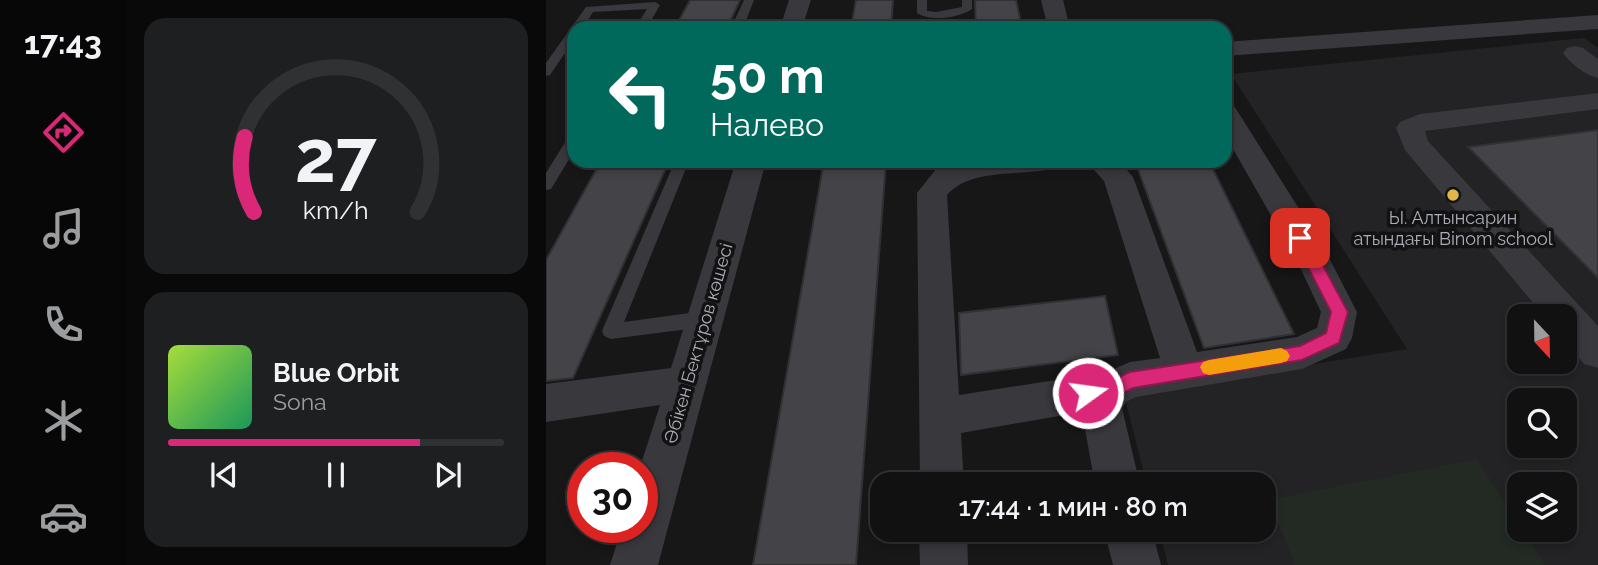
<!DOCTYPE html>
<html lang="ru">
<head>
<meta charset="utf-8">
<style>
  :root { --surface:#111112; --page:#1e1f20; --text:#f1f3f6; --muted:#9c9d9f; --line:#303132; --accent:#db2777 }
  body { margin:0; font-family:Raleway,sans-serif; background:var(--page); color:var(--text); height:100vh; display:flex; flex-direction:column; font-size:26px; white-space:nowrap }
  * { box-sizing:border-box; margin:0 }
  p { font-size:23px; color:var(--muted) }
  .icon { flex:none; width:38px; height:38px; fill:none; stroke:currentColor; stroke-width:2; stroke-linecap:round; stroke-linejoin:round }
  .map { position:relative; flex:1; overflow:hidden }
  .details { display:flex; flex-direction:column; gap:18px; padding:18px; background:#09090a; width:420px }
  .details>* { flex:none }
  .guide { position:absolute; left:21px; top:21px; width:665px; height:147px; border-radius:21px; box-shadow:0 4px 10px #0003,0 0 0 2px var(--line); background:#00695c; color:#fff; overflow:hidden }
  .needle { width:46px; rotate:158deg }
  .tools { position:absolute; left:961px; top:304px; display:grid; gap:14px }
  .tools a { display:grid; place-items:center; width:70px; height:70px; border-radius:14px; background:var(--surface); box-shadow:0 4px 10px #0003,0 0 0 2px var(--line); font-size:35px }
  .speed { position:absolute; left:21px; top:452px; display:flex; gap:14px; font-size:35px; font-weight:700; text-align:center }
  .speed>* { display:grid; place-content:center; width:91px; height:91px; border-radius:50%; background:var(--surface); box-shadow:0 4px 10px #0003,0 0 0 2px var(--line); line-height:1 }
  .speed .limit { border:10px solid #d22; background:#fff; color:#111 }
  .pin { position:absolute; display:grid; place-items:center; width:60px; height:60px; color:#fff; margin:-30px; border-radius:14px; box-shadow:0 4px 10px #0006 }
  .me { position:absolute; width:77px; margin:-38px; rotate:76deg; stroke-linejoin:round; filter:drop-shadow(0 0 5px #0008) }
  .turn { display:flex; align-items:center; gap:24px; height:147px; padding:0 28px; font-size:32px }
  .turn .icon { width:91px; height:91px; stroke-width:2.5 }
  .turn b { display:block; font-size:49px; line-height:60px }
  .details .widget { flex:1; display:flex; flex-direction:column; justify-content:center; gap:10px; min-width:0; padding:0 24px; border-radius:21px; background:var(--page) }
  .details .dial { align-items:center; gap:0 }
  .dial svg { height:182px; overflow:visible; fill:none; stroke:var(--line); stroke-width:7; stroke-linecap:round; text-anchor:middle }
  .dial text { fill:var(--text); stroke:none }
  .song { display:flex; align-items:center; gap:21px }
  .cover { width:84px; height:84px; border-radius:10px; background:linear-gradient(135deg,hsl(80 70% 55%),hsl(150 70% 35%)) }
  .played { height:7px; border-radius:4px; background:linear-gradient(90deg,var(--accent) 75%,var(--line) 75%) }
  .keys { display:flex; justify-content:space-around; direction:ltr }
  .trip { position:absolute; left:324px; top:472px; width:406px; height:70px; border-radius:21px; background:var(--surface); box-shadow:0 4px 10px #0003,0 0 0 2px var(--line); font-weight:600; line-height:70px; text-align:center }
  main { display:flex; flex:1; min-height:0 }
  .tabs { display:flex; flex-direction:column; width:126px; justify-content:space-around; align-items:center; background:#070707; color:var(--muted) }
  .tabs .icon { width:49px; height:49px }
  .tabs .active { color:var(--accent) }
  .tabs b { font-size:32px; color:var(--text) }
  .map>svg:first-child { display:block }
</style>
</head>
<body>
<main>
<nav class="tabs">
<b>17:43</b>
<svg class="icon active" aria-label="directions" viewBox="0 0 24 24"><path d="M12 3l9 9-9 9-9-9zM9 14v-3h6M13 9l2 2-2 2"/></svg>
<svg class="icon" aria-label="music" viewBox="0 0 24 24"><path d="M9 18V5l10-2v13"/><circle cx="6" cy="18" r="3"/><circle cx="16" cy="16" r="3"/></svg>
<svg class="icon" aria-label="phone" viewBox="0 0 24 24"><path d="M5 4h4l2 5-3 2q2 4 5 5l2-3 5 2v4C11 20 4 13 5 4z"/></svg>
<svg class="icon" aria-label="climate" viewBox="0 0 24 24"><path d="M12 3v18M4 7l16 10M4 17L20 7"/></svg>
<svg class="icon" aria-label="car" viewBox="0 0 24 24"><path d="M5 17H2v-5l4-1 3-4h7l3 4 3 1v5h-3M9 17h6M6 11h13"/><circle cx="7" cy="17" r="2"/><circle cx="17" cy="17" r="2"/></svg>
</nav>
<section class="details">
<div class="widget dial"><svg viewBox="0 0 100 80">
<path d="M14 69A42 42 0 1 1 86 69"/>
<path d="M14 69A42 42 0 0 1 10 36" stroke="#db2777"/>
<text x="50" y="56" font-size="32" font-weight="700">27</text>
<text x="50" y="72" font-size="11">km/h</text>
</svg></div>
<div class="widget">
<div class="song"><i class="cover"></i><div><b>Blue Orbit</b><p>Sona</p></div></div>
<div class="played"></div>
<div class="keys"><svg class="icon" aria-label="previous" viewBox="0 0 24 24"><path d="M18 5L8 12l10 7zM5 5v14"/></svg><svg class="icon" aria-label="pause" viewBox="0 0 24 24"><path d="M8 5v14M16 5v14"/></svg><svg class="icon" aria-label="next" viewBox="0 0 24 24"><path d="M6 5l10 7-10 7zM19 5v14"/></svg></div>
</div>
</section>
<div class="map">
<svg width="1052" height="565" viewBox="0 0 1052 565">
  <rect width="100%" height="100%" fill="#171718"/>
  <path fill="#232325" fill-rule="evenodd" d="M1038 38 1052 48V565H622L613 530H718V485H601L578 395 861 349 685 74ZM973 317H1018V362H973ZM973 401H1018V446H973ZM973 485H1018V530H973Z"/>
  <path fill="#232a24" d="M931 459 973 524V530H977L999 565H749L723 500Z"/>
  <path fill="#444448" stroke="#313134" stroke-width="2" d="M144 0H194L181 28H129Z
    M310 0H347L345 28H305Z
    M429 0H470L476 28H430Z
    M1052 130V278L922 147Z
    M55 161H123L27 378 0 381V260Z
    M278 161H340L310 565H207Z
    M589 161H663L748 334 658 348Z
    M559 296 572 355 415 375 413 313Z"/>
  <g fill="none" stroke-linecap="round" stroke-linejoin="round">
    <path fill="#38383d" fill-rule="evenodd" d="M198 0H208L197 28H185Z
      M371 0H381V11L390 12 416 7V0H426V9C413 18 384 22 371 13Z
      M109 2 114 5 101 28H89L101 9 47 12 37 28H28V40L4 75 0 76V63L40 7Z
      M28 135V151L5 189 0 190V173L23 136Z
      M129 161H143L78 322 158 311 165 314 167 319 165 324 158 327 65 339 58 336 56 331Z"/>
    <path fill="#38383d" fill-rule="evenodd" d="M243 0H265L256 28H234Z
      M495 0H517L524 28H502Z
      M1052 15V29L679 56V42Z
      M1029 46 1037 48 1052 59V78C1039 75 1025 64 1017 53L1021 48Z
      M1052 93V109L879 131 882 141 1052 326V368L1038 364 1018 340V317H999L859 150 850 128 854 122 874 114Z
      M679 104 688 106 692 112 779 250 811 312 806 338 800 349 756 369 590 397 580 402 576 408 594 485H549L536 412 415 433 418 485H374L371 193 390 169 401 166 425 161H514L509 168C476 177 425 167 401 195L413 395 561 372 584 362 614 358 558 181 540 161H573L587 177 651 352 751 337 771 328 775 312 751 261 679 135Z
      M190 161H220L112 565H64L76 527H96L94 467 114 405 0 422V384L125 368Z
      M373 530H421L422 565H374Z
      M558 530H606L615 565H567Z"/>
  </g>
  <path fill="#db2777" stroke="#8e194d" stroke-width="2" d="M754 233 760 234 802 312 793 343 756 360 587 388C572 395 551 405 535 399L532 393 535 387 564 381 584 372 754 346 780 333 785 312 747 238Z"/>
  <path fill="#f59e0b" d="M735 348 741 351 744 356 741 361 735 363 663 375 657 373 654 367 657 362 663 360Z"/>
  <circle fill="#dfb647" stroke="#121213" stroke-width="2.5" cx="907" cy="195" r="7"/>
  <g text-anchor="middle" dominant-baseline="central" stroke-width="7" stroke-linejoin="round" paint-order="stroke">
    <g font-size="18" fill="#aaadb7" stroke="#121213">
      <text x="907" y="217">Ы. Алтынсарин<tspan x="907" dy="21">атындағы Binom school</tspan></text>
    </g>
    <g font-size="18" fill="#aaadb7" stroke="#121213">
      <text transform="translate(152 343) rotate(-74)">Әбікен Бектұров көшесі</text>
    </g>
  </g>
</svg>
<div class="tools">
<a><svg class="needle" viewBox="-14 -14 28 28"><path d="M0-13l5 13h-10z" fill="#e53935"/><path d="M0 13l5-13h-10z" fill="#9c9d9f"/></svg></a>
<a><svg class="icon" aria-label="search" viewBox="0 0 24 24"><circle cx="10" cy="10" r="6"/><path d="M15 15l6 6"/></svg></a>
<a><svg class="icon" aria-label="layers" viewBox="0 0 24 24"><path d="M12 4l9 5-9 5-9-5zM3 14l9 5 9-5"/></svg></a>
</div>
<div class="speed"><div class="limit">30</div></div>
<div class="pin" style="left:754px;top:238px;background:#d93025"><svg class="icon" aria-label="arrive" viewBox="0 0 24 24"><path d="M6 21V4h12l-3 4 3 4H6"/></svg></div>
<svg class="me" style="left:542px;top:393px" viewBox="-20 -20 40 40"><circle r="17" fill="#db2777" stroke="#fff" stroke-width="3"/><path d="M0-11L8 9 0 5-8 9z" fill="#fff"/></svg>
<div class="trip">17:44 · 1 мин · 80 m</div>
<div class="guide">
<div class="turn"><svg class="icon" aria-label="left" viewBox="0 0 24 24"><path d="M17 20v-9H6M10 6l-5 5 5 5"/></svg><div><b>50 m</b>Налево</div></div>
</div>
</div>
</main>
</body>
</html>
